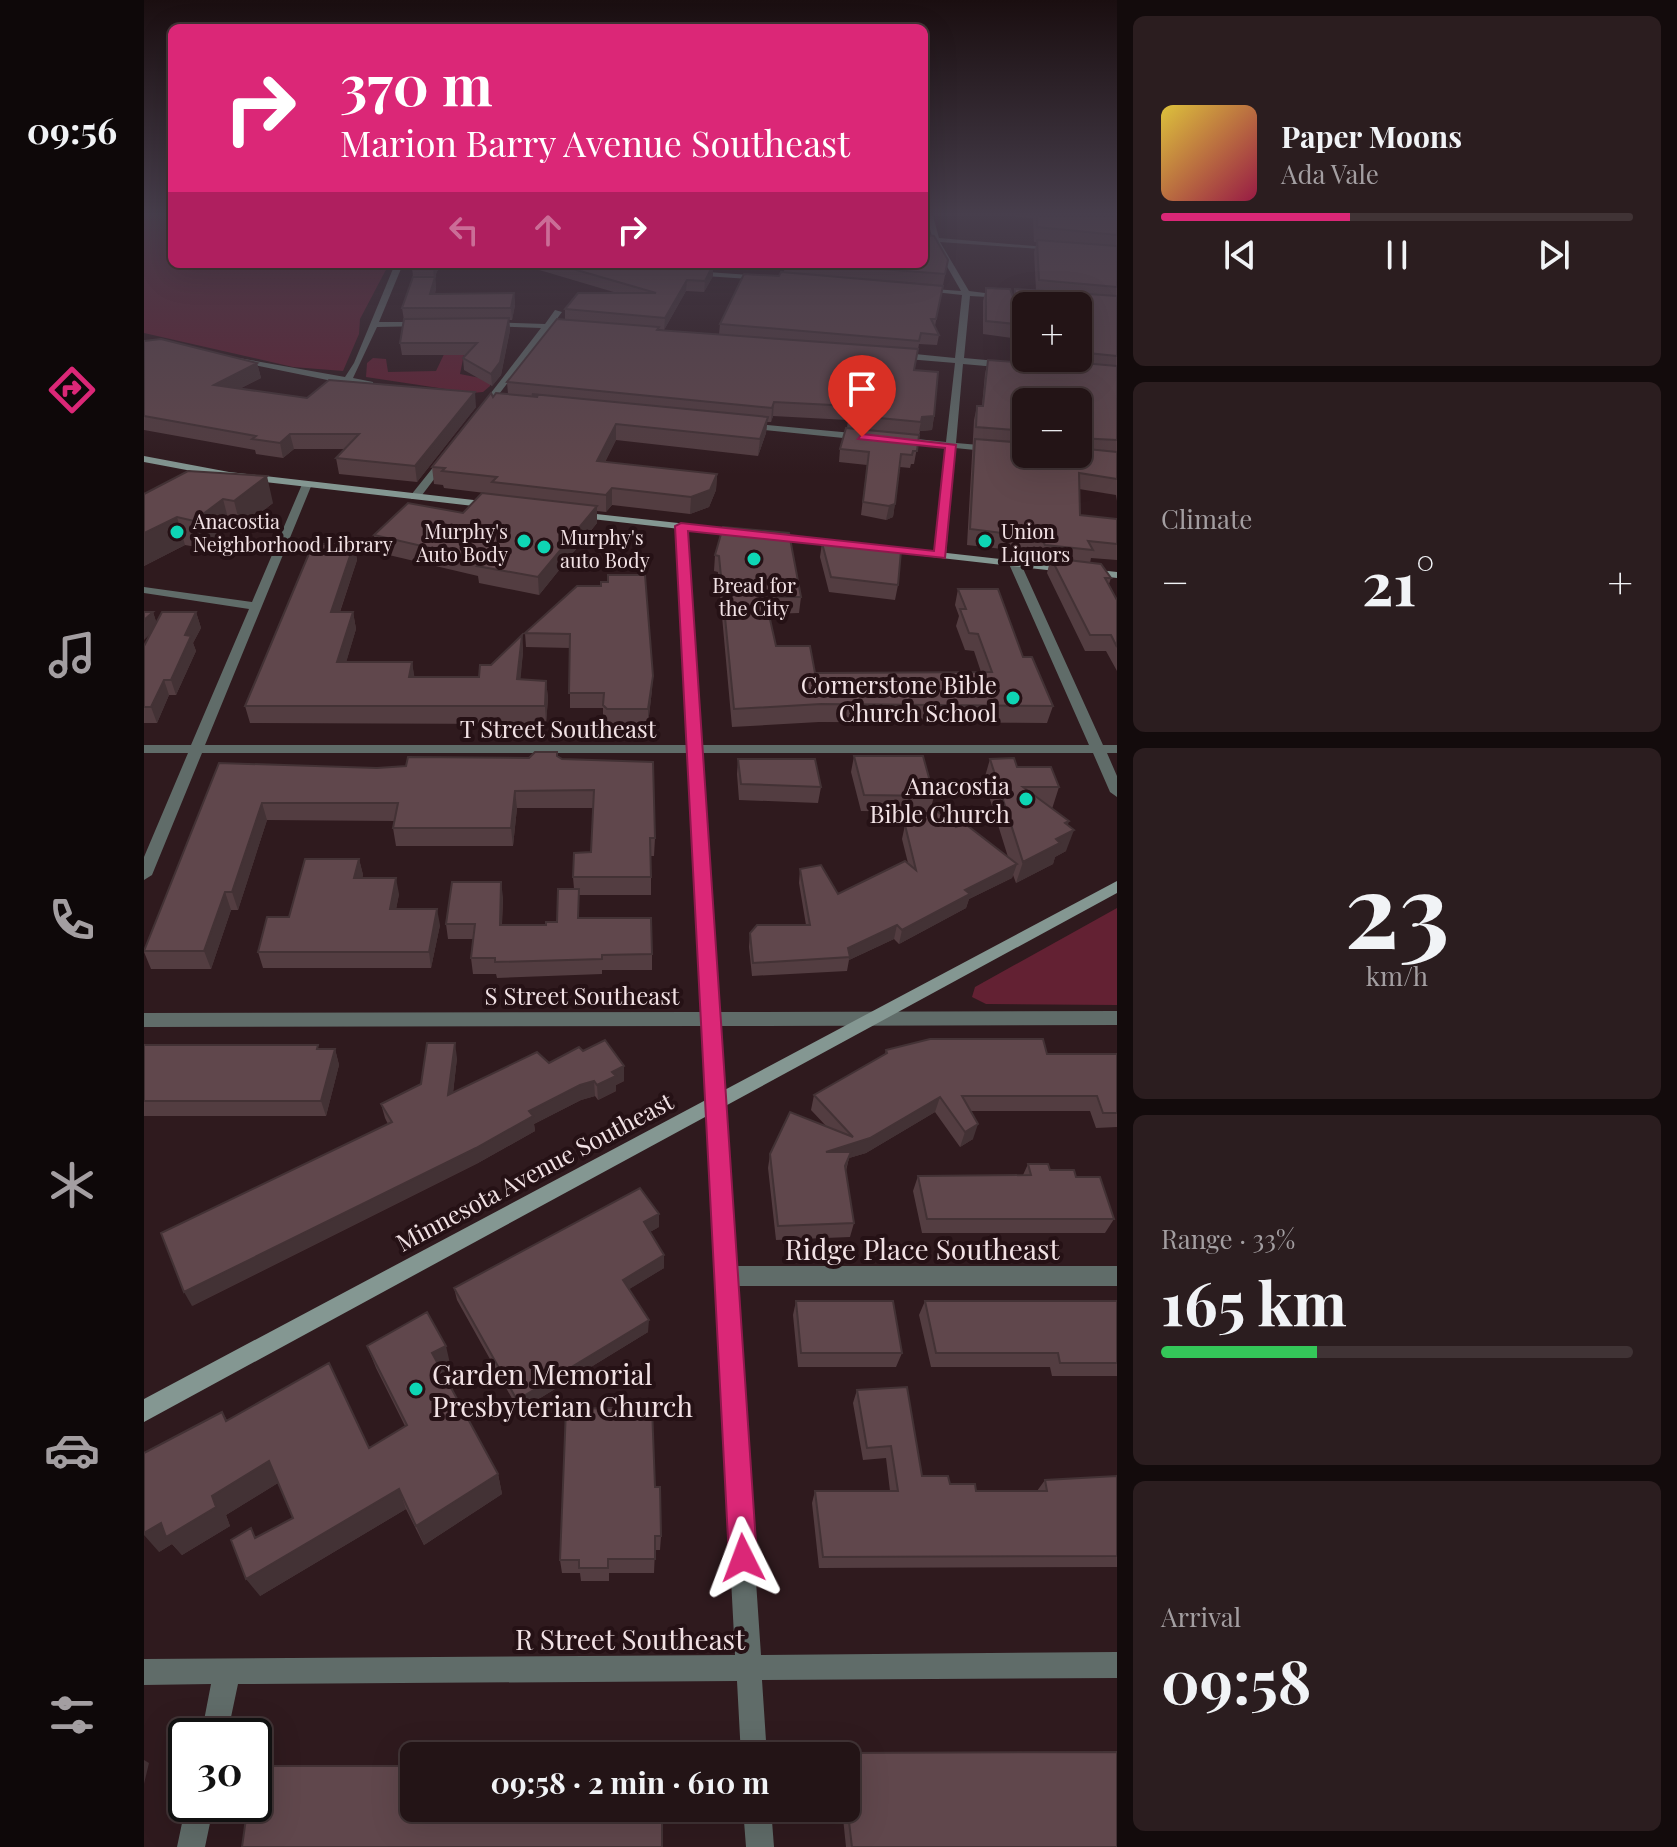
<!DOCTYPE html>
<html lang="en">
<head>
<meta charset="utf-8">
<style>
  :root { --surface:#231416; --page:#2b1d1f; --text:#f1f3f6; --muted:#a39ea1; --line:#403335; --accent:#db2777 }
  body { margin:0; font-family:"Playfair Display",serif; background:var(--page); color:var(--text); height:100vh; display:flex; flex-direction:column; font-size:30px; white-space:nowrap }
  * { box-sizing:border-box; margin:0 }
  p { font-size:26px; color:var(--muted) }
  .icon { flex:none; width:44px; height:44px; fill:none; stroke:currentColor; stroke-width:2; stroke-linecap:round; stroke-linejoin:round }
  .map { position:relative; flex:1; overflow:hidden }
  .panel { display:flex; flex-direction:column; gap:16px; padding:16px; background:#130b0c; width:560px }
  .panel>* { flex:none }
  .banner { position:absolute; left:24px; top:24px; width:760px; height:244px; border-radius:12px; box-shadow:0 8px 32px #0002,0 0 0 2px var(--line); background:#db2777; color:#fff; overflow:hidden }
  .tools { position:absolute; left:868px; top:292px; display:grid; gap:16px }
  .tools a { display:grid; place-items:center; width:80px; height:80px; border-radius:12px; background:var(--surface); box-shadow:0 8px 32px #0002,0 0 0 2px var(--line); font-size:40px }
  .speed { position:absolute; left:24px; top:1718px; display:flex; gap:16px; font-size:40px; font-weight:700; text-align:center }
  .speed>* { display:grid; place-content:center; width:104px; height:104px; border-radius:50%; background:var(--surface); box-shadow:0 8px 32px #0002,0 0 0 2px var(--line); line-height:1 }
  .speed .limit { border:4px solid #111; border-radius:12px; background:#fff; color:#111 }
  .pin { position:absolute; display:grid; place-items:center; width:68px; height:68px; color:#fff; margin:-82px -34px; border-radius:50% 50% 50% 0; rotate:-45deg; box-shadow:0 0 8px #0007 }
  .pin .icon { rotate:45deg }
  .me { position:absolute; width:88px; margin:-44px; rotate:357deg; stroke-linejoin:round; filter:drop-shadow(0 0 6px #0008) }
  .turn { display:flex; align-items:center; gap:28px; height:168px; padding:0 40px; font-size:36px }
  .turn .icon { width:104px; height:104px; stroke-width:2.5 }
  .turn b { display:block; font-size:56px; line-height:68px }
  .lanes { display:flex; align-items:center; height:76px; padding:0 40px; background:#0003; justify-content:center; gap:40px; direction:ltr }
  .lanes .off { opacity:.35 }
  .big { font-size:60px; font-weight:700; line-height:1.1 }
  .panel .widget { flex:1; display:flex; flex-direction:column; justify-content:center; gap:12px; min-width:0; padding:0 28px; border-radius:12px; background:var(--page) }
  .panel .dial { align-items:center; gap:0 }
  .dial b { font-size:104px; line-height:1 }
  .song { display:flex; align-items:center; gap:24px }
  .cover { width:96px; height:96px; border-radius:12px; background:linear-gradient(135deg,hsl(50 70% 55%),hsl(340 70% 35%)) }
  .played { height:8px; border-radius:4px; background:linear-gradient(90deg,var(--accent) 40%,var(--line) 40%) }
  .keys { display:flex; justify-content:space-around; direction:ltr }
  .heat { display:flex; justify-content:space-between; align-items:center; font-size:44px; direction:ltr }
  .charge { height:12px; border-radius:6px; background:linear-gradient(90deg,#34c759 33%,var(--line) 0) }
  .trip { position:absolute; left:256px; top:1742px; width:460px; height:80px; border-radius:12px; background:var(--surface); box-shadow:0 8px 32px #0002,0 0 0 2px var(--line); font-weight:700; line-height:80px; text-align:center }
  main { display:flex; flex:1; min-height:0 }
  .tab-bar { display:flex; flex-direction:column; width:144px; justify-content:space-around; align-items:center; background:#0e0809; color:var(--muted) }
  .tab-bar .icon { width:56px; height:56px }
  .tab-bar .current { color:var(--accent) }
  .tab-bar b { font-size:36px; color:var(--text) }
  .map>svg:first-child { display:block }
</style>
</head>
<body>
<main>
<nav class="tab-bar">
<b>09:56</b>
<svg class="icon current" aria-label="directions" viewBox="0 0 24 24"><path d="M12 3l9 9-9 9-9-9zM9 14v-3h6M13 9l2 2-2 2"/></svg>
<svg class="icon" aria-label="music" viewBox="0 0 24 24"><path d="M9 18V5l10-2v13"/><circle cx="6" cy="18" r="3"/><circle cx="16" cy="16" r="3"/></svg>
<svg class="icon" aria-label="phone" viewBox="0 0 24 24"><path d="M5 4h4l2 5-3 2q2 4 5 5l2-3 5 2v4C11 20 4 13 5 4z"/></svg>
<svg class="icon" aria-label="climate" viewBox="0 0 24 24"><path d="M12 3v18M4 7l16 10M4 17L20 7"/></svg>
<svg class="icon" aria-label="car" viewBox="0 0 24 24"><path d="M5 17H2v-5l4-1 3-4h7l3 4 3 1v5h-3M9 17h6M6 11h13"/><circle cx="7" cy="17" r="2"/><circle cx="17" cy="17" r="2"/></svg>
<svg class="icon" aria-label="filters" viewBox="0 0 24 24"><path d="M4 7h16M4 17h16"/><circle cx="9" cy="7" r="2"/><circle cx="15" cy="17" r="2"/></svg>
</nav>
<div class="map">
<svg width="973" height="1847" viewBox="0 0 973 1847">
  <rect width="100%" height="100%" fill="#2f1a1e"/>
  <path fill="#632133" d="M0 216H28V264H245L216 319 215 334 199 371 149 367 0 333Z
    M303 348 320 354 316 374 346 380V386L339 392 328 393 222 377 223 363 229 358 242 359 244 372 292 371Z
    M973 908V1005L842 1004 828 997 831 987Z"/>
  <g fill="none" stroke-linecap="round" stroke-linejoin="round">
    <path fill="#606c69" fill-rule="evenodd" d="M783 216H789L795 238 914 248 910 250 796 242 825 291 865 296 861 298 826 296 820 358 864 362 868 365 864 368 819 364 812 443 882 449V454H886L882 455 811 448 802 555 796 558 790 555 802 447 754 443 749 440 754 437 802 442 811 363 751 358 747 355 751 352 811 358 818 295 772 290 776 288 817 291 789 242 780 241V237H788Z
      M251 264H259L235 322H282L286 324 282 326 233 327 209 378 229 382V386L203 384 91 361 95 358 201 377 210 363Z
      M549 271 621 276 625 278 621 280 546 275Z
      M411 310 418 312 409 324 429 325 432 329H405L339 415H333V411L397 328 345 326 342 322 401 324Z
      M603 423 719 434 724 437 719 440 600 428 598 426Z
      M299 455 307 457 275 499H267V495Z
      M159 482 168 484 61 745H543L532 526 537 523 542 526 557 745H945L865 564 871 561 877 564 959 745H973V753H963L973 776V797L966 792 949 753H557L574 1012 973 1011V1025L575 1026 591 1266H973V1286H592L617 1655 973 1652V1678L618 1680 623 1756H597L593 1681 94 1684 83 1736H57L67 1684 0 1685V1659L591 1655 558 1026 0 1027V1013L557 1012 544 753H58L8 875 0 880V857L44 753H0V745H47L105 609 0 593V587L108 602Z
      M42 1804H70L61 1847H33Z
      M599 1808H627L630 1847H602Z"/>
    <path fill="#849792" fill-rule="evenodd" d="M0 456 85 472 347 502 352 505 347 508 85 478 0 462Z
      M434 512 598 530 603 533 598 536 430 517 429 515Z
      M625 533 973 572V578L621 538 620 536Z
      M973 881V893L0 1422V1399Z"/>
  </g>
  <path fill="#533d41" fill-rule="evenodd" d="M867 216H973V501L972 495 935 489 936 515 973 519V560L947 558 946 563 967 578 965 584 973 600V671L962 651H941L903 573 906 561 896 560 893 553 823 545 830 420 833 406H838L841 374 844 360 869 362 870 359H867L868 338 839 334V301L842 288 869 298 871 289 892 290 890 252 893 242H890L889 218ZM882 306H934V358H882ZM882 402H934V454H882Z
    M804 260 791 326 795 335 793 345 775 344 770 370 790 416 788 430 776 431 770 464H767L766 468 756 467 749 517 742 520 717 515 723 465 695 462 696 449 703 428 704 420 629 416 627 422H623L622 433 614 456 472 440 461 462 573 474 572 490 565 507 546 514 468 505 462 512 453 511V523L395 595 335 583 334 576 232 552 230 535 319 513 349 495V494L300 488 299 485 290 484 288 467 349 397 364 394 363 382 421 319V309L473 293 375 264H575L573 267H569V276L560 292 542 291 520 330 515 329 514 330 575 334 576 324 640 272 641 264H780Z
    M296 264 291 277 292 288 291 294 370 293 371 305 368 320H365L366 330 357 375 348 386 320 370 319 358 321 355H258L256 343 260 320 258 308 269 277 268 267Z
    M0 341 113 363 117 378 95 389 163 398 332 407 273 482 195 474 192 458 200 449H150L139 458 112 454 111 450 0 430Z
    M0 494 129 503 97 528 86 526 58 548 41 545 0 566Z
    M579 527 657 597 655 613 625 614 632 646 671 673 837 672 830 651 821 650 812 626 815 616 811 605 814 589 879 657 909 706 903 723 675 722 588 727 574 572 570 571 571 555Z
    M678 543 754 585 751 600 685 592 676 557Z
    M210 544 213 560 196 612H209L212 629 202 662H268L270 677H335L378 635 379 652 376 679 402 681 404 698 402 724 106 723 101 706Z
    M433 586 508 690 504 724H464L459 720V708H426V648L382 647 381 633Z
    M9 612 12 622 52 612 57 628 49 643 52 651 32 695H25L13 723H0V646L6 634Z
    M710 756 790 796 786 812 717 811 707 772Z
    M414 757 511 838 510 856H507V895H435V918L508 954V970H458V974L353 978 352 974H329L327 958 329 939H304L302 924 359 897 358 925H402L413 922 430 889 429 877 447 852 449 808H373L369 846H252L249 828 251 821 123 820 94 910H87L67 969H7L0 952 75 763 233 768Z
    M594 759 677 787 674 803 595 800 593 774Z
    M846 759 873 767 915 787 908 809 924 825 922 851 911 857 909 864 872 883 869 875 868 878 825 899 822 908 755 944 750 939 705 960 703 971 608 976 605 947 606 933 662 925 655 883 656 869 694 894 764 863 758 839 761 825 812 827 864 857 840 780Z
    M215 859 219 875 218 878 255 894 252 909 296 925 287 968H119L114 952 145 917Z
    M0 1045 191 1049 195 1065 182 1116H0Z
    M742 1050 903 1054H973V1127L952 1128 946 1111H826L829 1139 816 1147 791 1112 722 1153 705 1158 702 1171 710 1223 706 1237 632 1240 624 1168 626 1154 683 1127 667 1110 670 1095 741 1054Z
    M439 1051 480 1066V1081L472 1085V1091L454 1100 451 1096 437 1100 390 1124 391 1131 334 1163 48 1306 244 1124 241 1118 237 1104 277 1084 313 1058 309 1093 405 1063Z
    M884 1164 932 1177 970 1219 961 1233H778L769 1191 774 1176 879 1175Z
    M515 1227 506 1232 520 1255V1268L485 1289 504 1332 375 1411 313 1300 310 1288Z
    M652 1301 758 1353 752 1367H654L649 1315Z
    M781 1301H973V1376H908L906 1367H787L775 1315Z
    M223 1346 307 1368 299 1373 354 1474 358 1494 280 1545 262 1509 116 1596 113 1537 149 1518 134 1483 82 1515 86 1526 38 1555 28 1544 15 1552 78 1412 83 1420 225 1448 261 1426 232 1368Z
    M713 1390 778 1476 832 1491H893L901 1480 973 1476V1567L675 1568 668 1503 671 1491H746L742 1458 719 1460 709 1403Z
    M511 1487 517 1536 516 1550H511L510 1573H465V1581H437L436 1573H418L416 1560Z
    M697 1753 973 1847H702L698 1808H702V1756H695Z"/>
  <path fill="#433235" d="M290 264H296L290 279 289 267Z
    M569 265V276L560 292 561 281Z
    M291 277 292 288 287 306 286 294Z
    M543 280 542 291 520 330 521 318Z
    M370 293 371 305 368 320 367 308Z
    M365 318 366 330 357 375 348 386 347 374Z
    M113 363 117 378 74 400 70 385Z
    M331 392 332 407 273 482 271 466Z
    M630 402 629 416 627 422 628 408Z
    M790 416 788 430 775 431 778 417Z
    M624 417 622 433 614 456 616 439Z
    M472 424V440L453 478V461Z
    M146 434 150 449 139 458 136 443Z
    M573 474 572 490 565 507 546 514 547 497Z
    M123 476 129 503 97 528 90 501Z
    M468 488V505L462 512V495Z
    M79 499 86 526 58 548 50 521Z
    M751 504 749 517 742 520 745 506Z
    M453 506V523L395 595 394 577Z
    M33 517 41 545 0 566V533Z
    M210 544 213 560 190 629 187 612Z
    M9 612 14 627 0 640V620Z
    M52 612 57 628 49 643 52 651 32 695 27 680 41 635Z
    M209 612 212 629 197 680 193 662Z
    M378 635 379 652 375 696 373 679Z
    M268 662 271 680 265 677Z
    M509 676 508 690 504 724V709Z
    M20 680 25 695 13 723 7 707Z
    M402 681 404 698 402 724 401 706Z
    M371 791 373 808 369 846 367 828Z
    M118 803 123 820 94 910 88 892Z
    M925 821 921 834 930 830 922 851 911 857 909 864 872 883 879 862 912 839 921 823Z
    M215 859 219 875 214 894 210 878Z
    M873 864 868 878 825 899 822 908 755 944 758 930 821 890Z
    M252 878 255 894 249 925 246 909Z
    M357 882 359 897 357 941 356 925Z
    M81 892 87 910 67 969 60 951Z
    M293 909 296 925 287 968 285 952Z
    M753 925 750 939 705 960 704 948Z
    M311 1043 313 1058 307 1110 304 1095Z
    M191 1049 195 1065 182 1116 177 1101Z
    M480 1066V1081L472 1085V1091L454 1100 453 1085 468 1072Z
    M450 1081 451 1096 437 1100 390 1124 391 1131 334 1163 48 1306 40 1292 385 1111 436 1085Z
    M796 1097 791 1112 722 1153 705 1158 698 1181 701 1166 682 1152Z
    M834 1124 829 1139 816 1147 821 1132Z
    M515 1214V1227L500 1235V1222Z
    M520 1255V1268L479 1293V1280Z
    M505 1320 504 1332 375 1411 373 1400Z
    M302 1346 307 1368 295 1376 288 1353Z
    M125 1461 137 1481 82 1515 86 1526 38 1555 28 1544 15 1552 0 1535V1533L68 1496Z
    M354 1474 358 1494 280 1545 272 1526Z
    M255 1489 262 1509 116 1596 102 1579Z
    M0 1760 5 1763 0 1784Z"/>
  <path fill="#60474c" stroke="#433235" stroke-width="2" d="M893 216H973V235L893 227Z
    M780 235 790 236 804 260 801 274 674 264H780Z
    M893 240 973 246V287L895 280Z
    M270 264H290L289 267H268Z
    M412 264H563L569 265 561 281 543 280 521 318 421 309 434 293H512Z
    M637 272 799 286 792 319H787L795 335 777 333 775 341 576 324 600 274 635 276Z
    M269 277H291L286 294 370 293 367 308H258Z
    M842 288 866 289 871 303V289L973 296V356L934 352V306H882V347L871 345V324L842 321Z
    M365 318 356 362 347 374 319 358 333 343H256L260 319Z
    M413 319 515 327 513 330 774 349 770 370 794 372 790 416 778 417 777 422 704 415 707 406 630 402 628 408 363 382Z
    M17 339 113 363 70 385 163 398 185 380 331 392 271 466 192 458 215 434H146L136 443 108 439 112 436 0 416V341Z
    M870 357 973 366V440L934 438V402H882V431L832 427 833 406H839L844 360 870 362Z
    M347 393 349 397 352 393 394 397 388 394 624 417 616 439 472 424 453 461 573 474 566 490 547 497 468 488 462 495 348 482 353 477 298 471 301 468 288 467Z
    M702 428 775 435 773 451H769L768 455 757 454 751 504 745 506 719 502 725 452 696 449Z
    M831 439 882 443V454H934V448L973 452V479L935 473 936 515 973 519V544L944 541 949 550 901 545 897 538 826 529Z
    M44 471 123 476 90 501 79 499 50 521 33 517 0 533V494Z
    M338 493 453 506 394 577 333 566 339 560 230 535 264 503 319 513Z
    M579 527 645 533 657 597H621L632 646H666L671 673 848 672 834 634 825 633 816 609H822L814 589H854L879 657H888L909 706 677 704 590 709 575 556 571 555Z
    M678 543 757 551 754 585 687 577Z
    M169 544H210L187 612H209L193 662H268L265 677H335L336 665H347L378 635 373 679 402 681 401 706H101Z
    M907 558 957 564 967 578H961L973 600V647L967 635H946Z
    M464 575H501L509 676 504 709H463L459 705 460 693H425L426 634 381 633 433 586H457V582H464Z
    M0 612H9L0 620Z
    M18 612H52L41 635 47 636 27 680H20L7 707H0V646Z
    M391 752H413V756L418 759 509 762 511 838H506L507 877H429L430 853 447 852 450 790 371 791 367 828H249L254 803H118L88 892H81L60 951H0L75 763 233 768 262 766 264 757 385 758Z
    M710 756H779L790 796 720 795Z
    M870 758 873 767H907L915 787H879L925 821 921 823 930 830 912 839 916 843 879 862 846 759Z
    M594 759H671L677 787 597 784Z
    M793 811 812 827 820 823 873 864 821 890 826 894 758 930 753 925 704 948 706 957 609 963 606 933 613 925H666L656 869 677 865 694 894 761 861 772 870 761 825Z
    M161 859H215L210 878H252L246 909H293L285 952H114L123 917H145Z
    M308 882H357L356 925H402V922H413L414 889H435L434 918H507L508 954 458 955V959L351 962V958H327L331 924H302Z
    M786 1039H899L903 1054H973V1113H959L953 1096H818L834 1124 821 1132 796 1097 726 1138 682 1152H707L701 1166 710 1223 634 1226 626 1154 646 1112 709 1137 670 1095 743 1053 742 1050Z
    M461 1040 480 1066 468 1072 472 1076 453 1085 450 1081 436 1085 385 1111 389 1116 332 1148 40 1292 17 1233 248 1122 237 1104 277 1084 283 1043H311L304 1095 393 1052 405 1063 435 1047 439 1051Z
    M0 1045H174L173 1049H191L177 1101H0Z
    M884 1164H904L906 1170H930L932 1177H956L970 1219H783L774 1176 887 1175Z
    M496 1188 515 1214 500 1222 520 1255 479 1280 505 1320 373 1400 310 1288Z
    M652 1301H749L758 1353H657Z
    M781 1301H973V1363H916L914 1353H792Z
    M283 1312 302 1346 288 1353 354 1474 272 1526 255 1489 102 1579 87 1540 107 1528 111 1538 149 1518 125 1461 68 1496 72 1507 22 1537 17 1523 0 1533V1453L78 1412 82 1421 185 1363 225 1448 263 1425 223 1346Z
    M763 1387 778 1476H804L806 1484H831L832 1491H903L901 1480 973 1476V1556L679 1557 671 1491H754L747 1446 723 1448 713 1390Z
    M508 1407 511 1487H516L517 1536H511V1559H464V1568H435V1560H416L422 1409Z
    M973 1752V1847H708L702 1796V1756H698L697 1753Z
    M110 1766H270V1808H518V1847H98L104 1804H110Z"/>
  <linearGradient id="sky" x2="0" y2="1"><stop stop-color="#1a0e10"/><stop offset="0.45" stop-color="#473e4c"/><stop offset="1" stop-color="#473e4c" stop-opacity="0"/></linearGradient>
  <rect width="973" height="475" fill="url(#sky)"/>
  <path fill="#db2777" stroke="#8e194d" stroke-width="2" d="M718 434 812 445 801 558 544 531 613 1558 609 1568 599 1572 589 1568 585 1558 531 526 537 523 790 551 801 448 714 439Z"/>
  <g fill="#0ed5b4" stroke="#251115" stroke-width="3">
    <circle cx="33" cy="532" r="8"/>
    <circle cx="380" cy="541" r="8"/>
    <circle cx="841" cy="541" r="8"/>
    <circle cx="400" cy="547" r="8"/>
    <circle cx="610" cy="559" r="8"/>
    <circle cx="869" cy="698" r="8"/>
    <circle cx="882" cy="799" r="8"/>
    <circle cx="272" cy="1389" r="8"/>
  </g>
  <g text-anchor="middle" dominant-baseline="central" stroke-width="8" stroke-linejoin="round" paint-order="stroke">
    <g font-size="20" fill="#f2e2e5" stroke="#251115" text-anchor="start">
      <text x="49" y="520">Anacostia<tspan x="49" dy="23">Neighborhood Library</tspan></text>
      <text x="364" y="530" text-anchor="end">Murphy's<tspan x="364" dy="23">Auto Body</tspan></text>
      <text x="857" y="530">Union<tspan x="857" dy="23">Liquors</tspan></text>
      <text x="416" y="536">Murphy's<tspan x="416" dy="23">auto Body</tspan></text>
      <text x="610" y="584" text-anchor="middle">Bread for<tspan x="610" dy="23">the City</tspan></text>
    </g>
    <g font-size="24" fill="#f2e2e5" stroke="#251115" text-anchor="end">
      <text x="853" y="684">Cornerstone Bible<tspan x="853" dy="28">Church School</tspan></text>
      <text x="866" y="785">Anacostia<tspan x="866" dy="28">Bible Church</tspan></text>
    </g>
    <g font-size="24" fill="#f2e2e5" stroke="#251115">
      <text x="414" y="728">T Street Southeast</text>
      <text x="438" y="995">S Street Southeast</text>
      <text transform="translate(390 1171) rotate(-28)">Minnesota Avenue Southeast</text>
    </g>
    <g font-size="28" fill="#f2e2e5" stroke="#251115">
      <text x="778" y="1248">Ridge Place Southeast</text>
      <text x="486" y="1638">R Street Southeast</text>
    </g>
    <g font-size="28" fill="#f2e2e5" stroke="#251115" text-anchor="start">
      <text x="288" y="1373">Garden Memorial<tspan x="288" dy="32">Presbyterian Church</tspan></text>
    </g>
  </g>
</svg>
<div class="tools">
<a>+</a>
<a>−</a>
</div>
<div class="speed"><div class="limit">30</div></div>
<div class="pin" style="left:718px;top:437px;background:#d93025"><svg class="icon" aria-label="arrive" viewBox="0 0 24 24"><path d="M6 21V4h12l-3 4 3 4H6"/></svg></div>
<svg class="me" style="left:599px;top:1558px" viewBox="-20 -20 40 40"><path d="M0-17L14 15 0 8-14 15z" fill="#db2777" stroke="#fff" stroke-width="4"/></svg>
<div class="trip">09:58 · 2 min · 610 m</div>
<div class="banner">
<div class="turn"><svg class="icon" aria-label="right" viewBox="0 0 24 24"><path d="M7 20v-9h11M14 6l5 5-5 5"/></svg><div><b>370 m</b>Marion Barry Avenue Southeast</div></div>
<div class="lanes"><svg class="icon off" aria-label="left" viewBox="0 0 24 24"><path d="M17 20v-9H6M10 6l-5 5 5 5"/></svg><svg class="icon off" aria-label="ahead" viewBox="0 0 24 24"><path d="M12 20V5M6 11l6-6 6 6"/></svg><svg class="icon" aria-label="right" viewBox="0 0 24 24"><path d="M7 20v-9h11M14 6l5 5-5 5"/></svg></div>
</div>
</div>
<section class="panel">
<div class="widget">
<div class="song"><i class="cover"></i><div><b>Paper Moons</b><p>Ada Vale</p></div></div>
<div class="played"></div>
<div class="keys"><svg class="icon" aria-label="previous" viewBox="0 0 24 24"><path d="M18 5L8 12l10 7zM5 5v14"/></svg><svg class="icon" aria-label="pause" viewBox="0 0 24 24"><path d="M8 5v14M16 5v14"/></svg><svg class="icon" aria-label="next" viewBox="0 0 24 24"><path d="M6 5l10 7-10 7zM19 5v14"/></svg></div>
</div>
<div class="widget"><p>Climate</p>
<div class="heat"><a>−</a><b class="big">21°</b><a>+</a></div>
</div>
<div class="widget dial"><b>23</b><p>km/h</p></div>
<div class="widget"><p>Range · 33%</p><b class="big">165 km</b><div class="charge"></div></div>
<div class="widget"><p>Arrival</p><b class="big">09:58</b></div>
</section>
</main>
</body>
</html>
